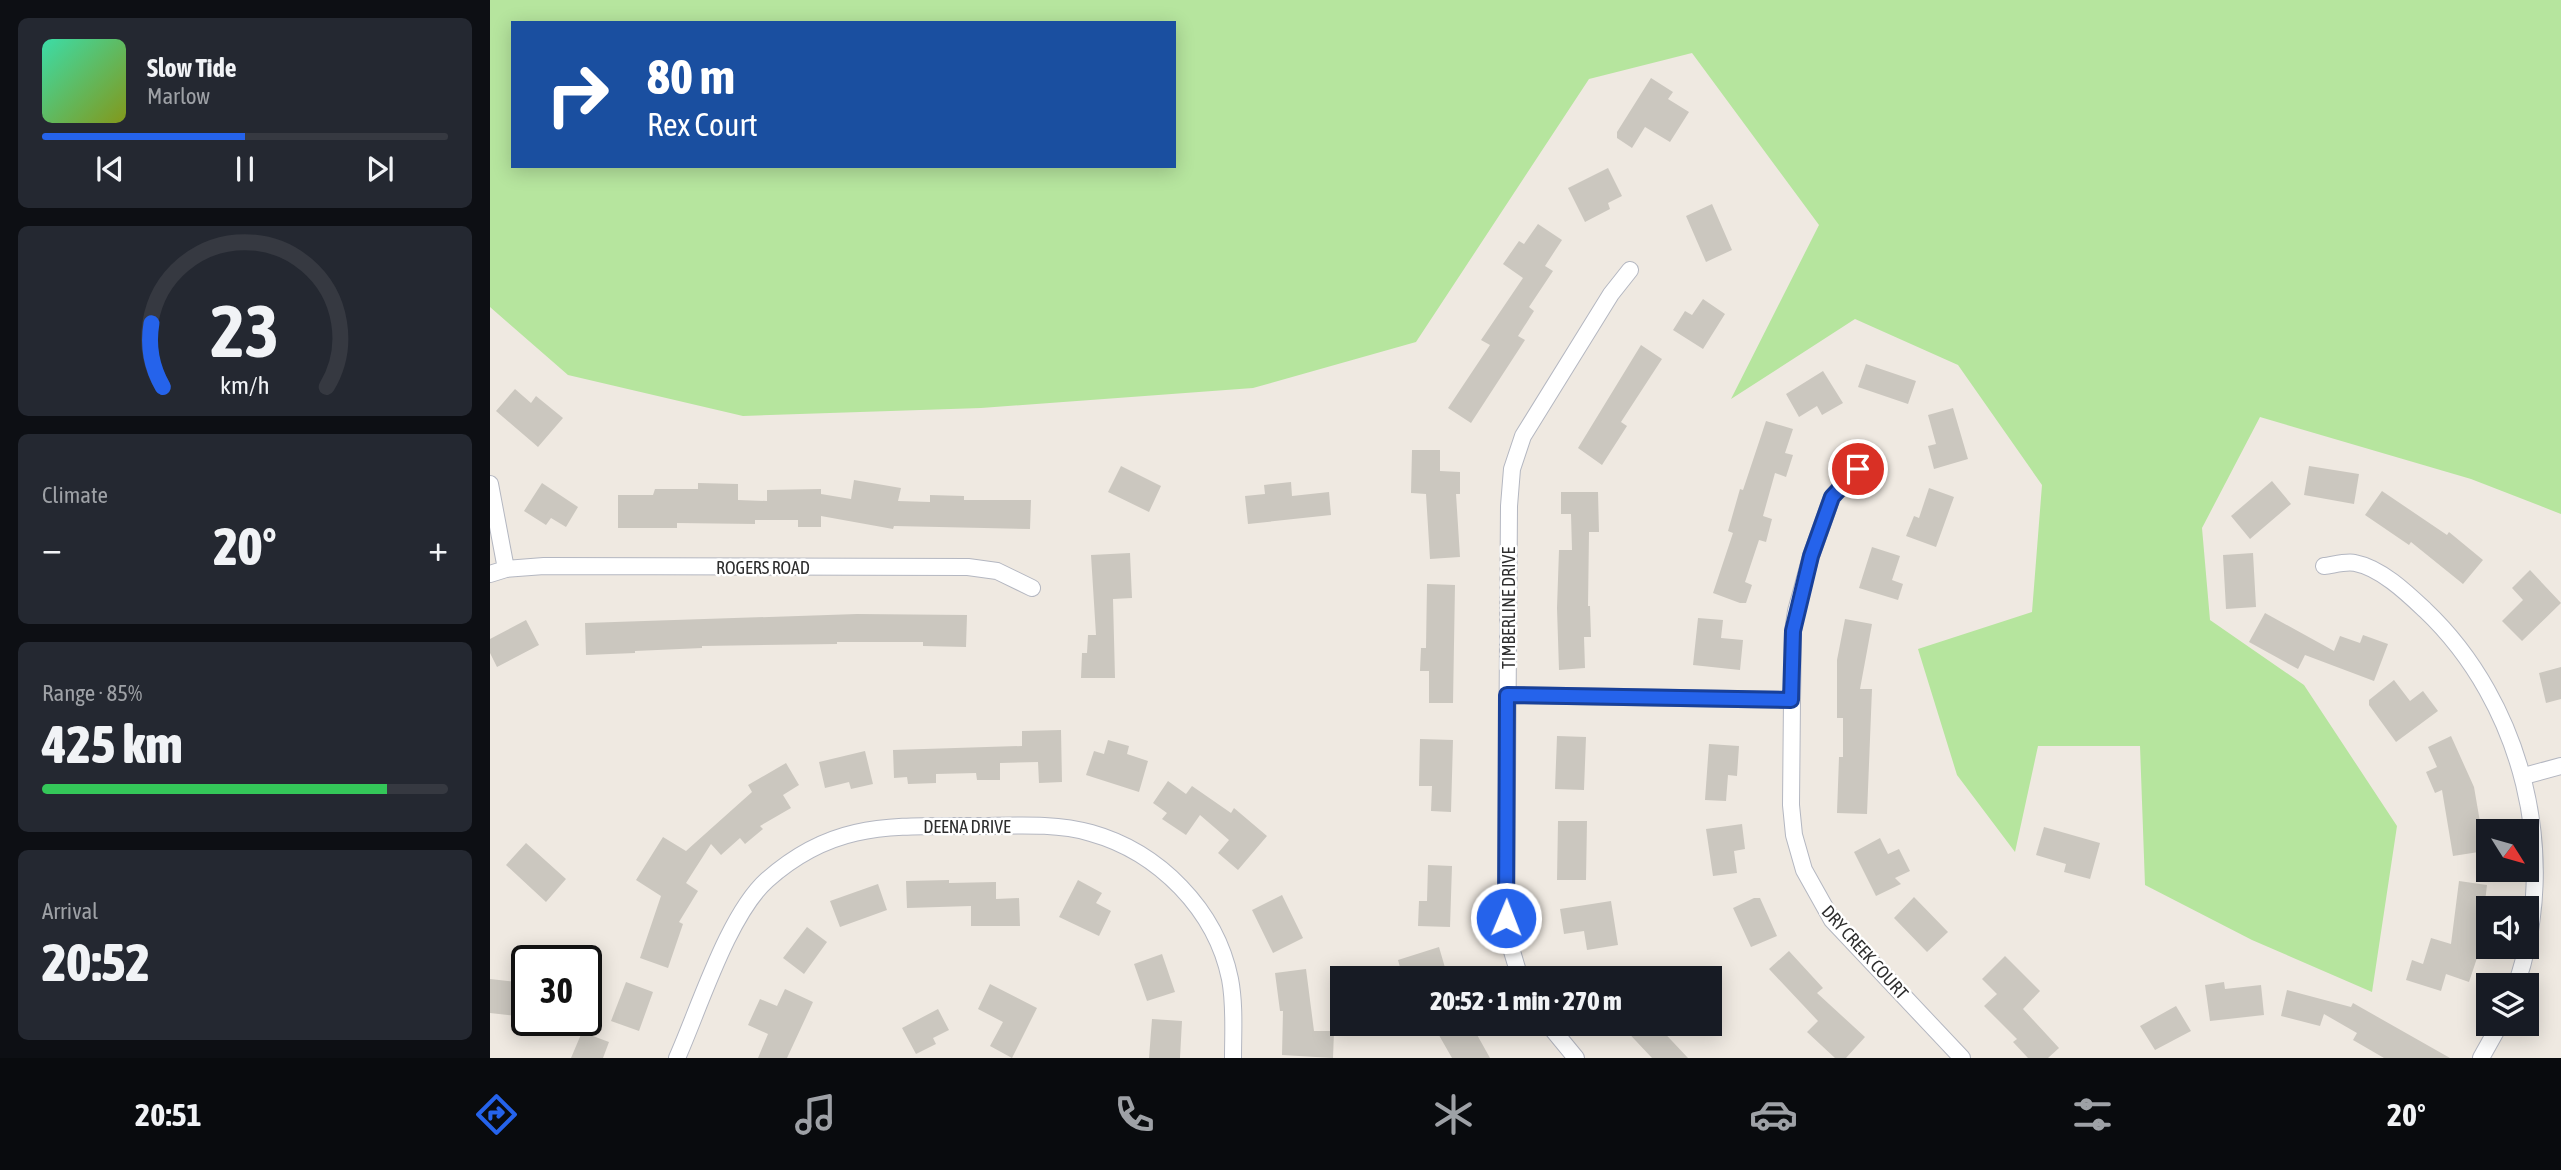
<!DOCTYPE html>
<html lang="en">
<head>
<meta charset="utf-8">
<style>
  :root { --surface:#171b24; --page:#242831; --text:#f1f3f6; --muted:#9ea1a6; --line:#363941; --accent:#2563eb }
  body { margin:0; font-family:"Asap Condensed",sans-serif; background:var(--page); color:var(--text); height:100vh; display:flex; flex-direction:column; font-size:26px; white-space:nowrap }
  * { box-sizing:border-box; margin:0 }
  p { font-size:23px; color:var(--muted) }
  .icon { flex:none; width:38px; height:38px; fill:none; stroke:currentColor; stroke-width:2; stroke-linecap:round; stroke-linejoin:round }
  .map { position:relative; flex:1; overflow:hidden }
  .sheet { display:flex; flex-direction:column; gap:18px; padding:18px; background:#0d0f14; width:490px }
  .sheet>* { flex:none }
  .guide { position:absolute; left:21px; top:21px; width:665px; height:147px; border-radius:0px; box-shadow:0 4px 18px #0003; background:#1a4fa0; color:#fff; overflow:hidden }
  .needle { width:46px; rotate:127deg }
  .controls { position:absolute; left:1986px; top:819px; display:grid; gap:14px }
  .controls a { display:grid; place-items:center; width:63px; height:63px; border-radius:0px; background:var(--surface); box-shadow:0 4px 18px #0003; font-size:35px }
  .speed { position:absolute; left:21px; top:945px; display:flex; gap:14px; font-size:35px; font-weight:700; text-align:center }
  .speed>* { display:grid; place-content:center; width:91px; height:91px; border-radius:50%; background:var(--surface); box-shadow:0 4px 18px #0003; line-height:1 }
  .speed .limit { border:4px solid #111; border-radius:10px; background:#fff; color:#111 }
  .pin { position:absolute; display:grid; place-items:center; width:60px; height:60px; color:#fff; margin:-30px; border:4px solid #fff; border-radius:50%; box-shadow:0 2px 7px #0007 }
  .me { position:absolute; width:77px; margin:-38px; rotate:1deg; stroke-linejoin:round; filter:drop-shadow(0 0 5px #0008) }
  .turn { display:flex; align-items:center; gap:24px; height:147px; padding:0 21px; font-size:32px }
  .turn .icon { width:91px; height:91px; stroke-width:2.5 }
  .turn b { display:block; font-size:49px; line-height:60px }
  .big { font-size:52px; font-weight:800; line-height:1.1 }
  .sheet .tile { flex:1; display:flex; flex-direction:column; justify-content:center; gap:10px; min-width:0; padding:0 24px; border-radius:10px; background:var(--page) }
  .sheet .dial { align-items:center; gap:0 }
  .dial svg { height:182px; overflow:visible; fill:none; stroke:var(--line); stroke-width:7; stroke-linecap:round; text-anchor:middle }
  .dial text { fill:var(--text); stroke:none }
  .song { display:flex; align-items:center; gap:21px }
  .cover { width:84px; height:84px; border-radius:10px; background:linear-gradient(135deg,hsl(160 70% 55%),hsl(70 70% 35%)) }
  .played { height:7px; border-radius:4px; background:linear-gradient(90deg,var(--accent) 50%,var(--line) 50%) }
  .keys { display:flex; justify-content:space-around; direction:ltr }
  .heat { display:flex; justify-content:space-between; align-items:center; font-size:38px; direction:ltr }
  .charge { height:10px; border-radius:5px; background:linear-gradient(90deg,#34c759 85%,var(--line) 0) }
  .trip { position:absolute; left:840px; top:966px; width:392px; height:70px; border-radius:0px; background:var(--surface); box-shadow:0 4px 18px #0003; font-weight:800; line-height:70px; text-align:center }
  .tabs { display:flex; height:112px; justify-content:space-around; align-items:center; background:#090b0e; color:var(--muted) }
  .tabs .icon { width:49px; height:49px }
  .tabs .on { color:var(--accent) }
  .tabs b { font-size:32px; color:var(--text) }
  main { display:flex; flex:1; min-height:0 }
  .map>svg:first-child { display:block }
</style>
</head>
<body>
<main>
<section class="sheet">
<div class="tile">
<div class="song"><i class="cover"></i><div><b>Slow Tide</b><p>Marlow</p></div></div>
<div class="played"></div>
<div class="keys"><svg class="icon" aria-label="previous" viewBox="0 0 24 24"><path d="M18 5L8 12l10 7zM5 5v14"/></svg><svg class="icon" aria-label="pause" viewBox="0 0 24 24"><path d="M8 5v14M16 5v14"/></svg><svg class="icon" aria-label="next" viewBox="0 0 24 24"><path d="M6 5l10 7-10 7zM19 5v14"/></svg></div>
</div>
<div class="tile dial"><svg viewBox="0 0 100 80">
<path d="M14 69A42 42 0 1 1 86 69"/>
<path d="M14 69A42 42 0 0 1 9 41" stroke="#2563eb"/>
<text x="50" y="56" font-size="32" font-weight="700">23</text>
<text x="50" y="72" font-size="11">km/h</text>
</svg></div>
<div class="tile"><p>Climate</p>
<div class="heat"><a>−</a><b class="big">20°</b><a>+</a></div>
</div>
<div class="tile"><p>Range · 85%</p><b class="big">425 km</b><div class="charge"></div></div>
<div class="tile"><p>Arrival</p><b class="big">20:52</b></div>
</section>
<div class="map">
<svg width="2071" height="1058" viewBox="0 0 2071 1058">
  <rect width="100%" height="100%" fill="#efe9e1"/>
  <path fill="#b6e59e" fill-rule="evenodd" d="M0 0H2071V514L1981 479 1770 417 1712 528 1720 620 1814 685 1907 826 1882 992 1762 940 1655 885 1650 746H1548L1525 852 1467 775 1428 649 1542 612 1552 485 1468 365 1365 319 1241 399 1329 225 1202 53 1099 79 926 342 763 388 491 408 253 416 78 375 0 307ZM23 23H684V166H23Z"/>
  <path fill="#cbc7bf" d="M1161 78 1183 92 1178 99 1199 112 1180 142 1155 127 1142 148 1127 138V132Z
    M1118 168 1132 196 1118 203 1120 209 1095 222 1078 188Z
    M1222 204 1242 250 1216 262 1196 216Z
    M1048 224 1072 240 1055 266 1063 271 1039 307 1044 311 1028 336 1035 340 981 423 958 408 1000 345 991 340 1033 278 1013 264 1029 241 1034 244Z
    M1213 299 1235 314 1213 349 1183 330 1195 311 1202 315Z
    M1151 345 1172 359 1131 422 1137 426 1112 465 1088 448Z
    M1376 364 1426 381 1418 404 1368 387Z
    M1333 371 1353 403 1332 415 1327 406 1309 417 1296 394Z
    M25 389 41 403 46 396 73 418 48 447 6 411Z
    M1463 408 1478 459 1444 469 1438 446 1446 444 1438 415Z
    M1276 421 1303 429 1295 453 1303 455 1296 477 1285 473 1273 516 1282 519 1276 542 1269 540 1255 582 1262 585 1256 603H1250L1223 593 1243 533 1238 531 1250 489 1253 490Z
    M922 450H950V471L970 472V494H966L970 557 940 559 936 494 921 493Z
    M631 466 671 486 659 512 618 492Z
    M1819 466 1869 474 1864 504 1814 495Z
    M364 480 411 488 408 501 440 502V495L474 496V500H541L540 529 404 526 403 529 331 516V527H308V520H265V524L187 523V528H128V495H163L165 489H208V483L248 484V500L277 501V490L331 489V494L361 499Z
    M1782 481 1801 504 1760 539 1741 516Z
    M801 482 802 496 839 492 841 515 758 524 755 496 775 494 774 485Z
    M52 483 88 507 76 527 61 518 56 525 34 511Z
    M1439 488 1464 497 1446 547 1416 536 1424 516 1429 518Z
    M1892 491 1957 535 1959 532 1993 560 1973 584 1921 542 1919 545 1875 515Z
    M1071 492H1108L1109 532H1099L1098 606H1100L1101 637H1094L1095 668 1069 670 1067 608 1069 550H1082L1081 514H1071Z
    M1382 547 1410 556 1402 580 1413 584 1408 600 1369 588Z
    M640 553 642 598 623 599 625 678H591L592 653H597L598 635H606L601 555Z
    M1763 553 1766 607 1736 609 1733 555Z
    M2040 570 2071 603 2032 641 2012 621 2033 600 2022 588Z
    M937 584 965 585 963 703H939V671H930L931 648H936Z
    M1775 613 1844 651 1850 636 1870 643 1873 635 1898 644 1884 681 1815 655 1808 669 1759 642Z
    M367 614 477 615 476 647 433 646V642H347V644L212 646V648L145 651V653L96 655 95 623Z
    M1208 618 1233 620 1231 638 1253 640 1250 670 1203 665Z
    M1355 619 1382 624 1370 689H1382L1377 814 1347 813 1349 757H1353V718H1347V660Z
    M36 620 49 645 7 667 0 653V639Z
    M2071 667V699L2056 703 2049 673Z
    M1904 680 1920 701 1933 691 1948 711 1906 742 1879 705V700Z
    M571 730 572 782 549 783 548 762 510 763V780H487L486 773 446 774V783L418 784 417 777 404 778 403 750 532 746V731Z
    M1067 736 1096 737 1094 790 1065 789Z
    M1961 736 1984 787 1995 851 1963 856 1952 790 1945 793 1936 772 1947 767 1938 747Z
    M930 739 963 740 961 812 941 811 942 786H929Z
    M618 740 639 746 637 754 658 761 649 792 596 775 604 751 614 754Z
    M1219 744 1249 746 1247 776 1238 775 1236 801 1215 800Z
    M375 751 383 784 361 789 359 782 335 788 329 762Z
    M296 763 309 785 293 795 301 808 270 826 273 829 255 844 250 838 231 855 221 844 196 883 208 891 189 922 193 924 178 968 150 958 171 896 146 880 173 837 196 851 262 792 258 785Z
    M678 781 696 794 702 786 741 813 744 808 777 836 748 870 728 853 739 840 710 815 696 835 672 819 677 813 663 803Z
    M1068 821H1097L1096 880H1067Z
    M1252 824 1255 849 1244 851 1247 873 1223 876 1216 829Z
    M1554 827 1610 843 1600 879 1574 872 1576 864 1546 855Z
    M1390 838 1398 854 1409 849 1420 871 1405 878 1411 884 1386 896 1364 852Z
    M36 843 76 879 56 902 16 865Z
    M938 865 962 866 960 927 928 926 929 901H937Z
    M459 880V883L506 882V899L529 898 530 926H481V906L417 908 416 881Z
    M588 880 612 893 606 903 621 911 609 936 569 917Z
    M1969 881 1997 885 1989 952 1979 982 1956 974 1951 991 1916 980 1922 960 1933 964 1941 938 1961 944Z
    M388 884 397 910 350 927 340 901Z
    M792 895 813 938 783 953 762 910Z
    M1424 897 1458 932 1437 952 1404 918Z
    M1264 898H1270L1287 936 1261 947 1243 908Z
    M1121 901 1128 945 1097 950 1094 931 1074 934 1070 909Z
    M317 927 337 942 314 974 293 958Z
    M949 947 958 978H931L930 974 913 978 908 960Z
    M1299 951 1333 988 1327 993 1375 1037 1356 1058H1345L1317 1032 1328 1021 1279 969Z
    M672 954 685 992 657 1001 644 964Z
    M1515 956 1550 991 1533 1009 1569 1048 1558 1058H1538L1523 1042 1527 1039 1494 1006 1507 994 1492 979Z
    M816 969 824 1031H844L843 1058 792 1055 793 1011H790L785 973Z
    M0 979 37 983 35 1017 0 1013Z
    M136 982 163 992 149 1031 121 1021Z
    M1734 982 1735 989 1771 985 1774 1015 1720 1021 1715 985Z
    M500 984 547 1008 522 1058 500 1046 513 1022 488 1009Z
    M295 989 323 1002 297 1058H268L278 1034 258 1025 270 999 287 1006Z
    M1797 990 1861 1007 1863 1003 1960 1058H1894L1863 1040 1867 1033 1834 1014 1830 1026 1791 1016Z
    M1686 1006 1701 1031 1665 1050 1650 1026Z
    M448 1009 459 1030 443 1038 446 1044 426 1054 412 1028Z
    M662 1019 692 1021 690 1058H659Z
    M957 1024H981L1000 1058H962L946 1030Z
    M1130 1024H1166L1198 1058H1162Z
    M92 1032 119 1042 113 1058H81Z"/>
  <g fill="none" stroke-linecap="round" stroke-linejoin="round">
    <g stroke="#b4b7c1" stroke-width="18">
      <path id="street" d="M1368 469 1342 497 1321 556 1306 611 1303 631 1302 700 1301 805 1304 835 1314 870 1342 920 1472 1058
        M0 484 16 569
        M1834 566C1843 565 1856 561 1865 563 1891 568 1917 593 1935 610 2033 703 2071 857 2026 985
        M0 574 16 569 54 566 478 567 507 571 542 588
        M1017 695 1302 700
        M2034 776 2071 766
        M1030 978 1018 938 1016 918 1019 506 1022 469 1033 436 1121 294 1140 270
        M1058 1024 1086 1058
        M187 1058C209 1009 238 915 277 880 339 825 392 826 469 826 512 827 560 821 601 833 669 852 726 910 740 979 745 1005 743 1032 743 1058
        M1991 1058 2010 1024"/>
    </g>
    <use href="#street" stroke="#fff" stroke-width="16"/>
  </g>
  <g fill="none" stroke-linecap="round" stroke-linejoin="round">
    <g stroke="#184099" stroke-width="18">
      <path id="route" d="M1016 918 1017 695 1301 700 1303 631 1321 556 1342 497 1368 469"/>
    </g>
    <use href="#route" stroke="#2563eb" stroke-width="12"/>
  </g>
  <g text-anchor="middle" dominant-baseline="central" stroke-width="5" stroke-linejoin="round" paint-order="stroke">
    <g font-size="18" fill="#2e2e2e" stroke="#fff">
      <text x="273" y="567">ROGERS ROAD</text>
      <text transform="translate(1018 608) rotate(-90)">TIMBERLINE DRIVE</text>
      <text x="477" y="826">DEENA DRIVE</text>
      <text transform="translate(1375 952) rotate(48)">DRY CREEK COURT</text>
    </g>
  </g>
</svg>
<div class="controls">
<a><svg class="needle" viewBox="-14 -14 28 28"><path d="M0-13l5 13h-10z" fill="#e53935"/><path d="M0 13l5-13h-10z" fill="#9ea1a6"/></svg></a>
<a><svg class="icon" aria-label="sound" viewBox="0 0 24 24"><path d="M4 9h4l5-4v14l-5-4H4zM17 9q2 3 0 6"/></svg></a>
<a><svg class="icon" aria-label="layers" viewBox="0 0 24 24"><path d="M12 4l9 5-9 5-9-5zM3 14l9 5 9-5"/></svg></a>
</div>
<div class="speed"><div class="limit">30</div></div>
<div class="pin" style="left:1368px;top:469px;background:#d93025"><svg class="icon" aria-label="arrive" viewBox="0 0 24 24"><path d="M6 21V4h12l-3 4 3 4H6"/></svg></div>
<svg class="me" style="left:1016px;top:918px" viewBox="-20 -20 40 40"><circle r="17" fill="#2563eb" stroke="#fff" stroke-width="3"/><path d="M0-11L8 9 0 5-8 9z" fill="#fff"/></svg>
<div class="trip">20:52 · 1 min · 270 m</div>
<div class="guide">
<div class="turn"><svg class="icon" aria-label="right" viewBox="0 0 24 24"><path d="M7 20v-9h11M14 6l5 5-5 5"/></svg><div><b>80 m</b>Rex Court</div></div>
</div>
</div>
</main>
<nav class="tabs">
<b>20:51</b>
<svg class="icon on" aria-label="directions" viewBox="0 0 24 24"><path d="M12 3l9 9-9 9-9-9zM9 14v-3h6M13 9l2 2-2 2"/></svg>
<svg class="icon" aria-label="music" viewBox="0 0 24 24"><path d="M9 18V5l10-2v13"/><circle cx="6" cy="18" r="3"/><circle cx="16" cy="16" r="3"/></svg>
<svg class="icon" aria-label="phone" viewBox="0 0 24 24"><path d="M5 4h4l2 5-3 2q2 4 5 5l2-3 5 2v4C11 20 4 13 5 4z"/></svg>
<svg class="icon" aria-label="climate" viewBox="0 0 24 24"><path d="M12 3v18M4 7l16 10M4 17L20 7"/></svg>
<svg class="icon" aria-label="car" viewBox="0 0 24 24"><path d="M5 17H2v-5l4-1 3-4h7l3 4 3 1v5h-3M9 17h6M6 11h13"/><circle cx="7" cy="17" r="2"/><circle cx="17" cy="17" r="2"/></svg>
<svg class="icon" aria-label="filters" viewBox="0 0 24 24"><path d="M4 7h16M4 17h16"/><circle cx="9" cy="7" r="2"/><circle cx="15" cy="17" r="2"/></svg>
<b>20°</b>
</nav>
</body>
</html>
